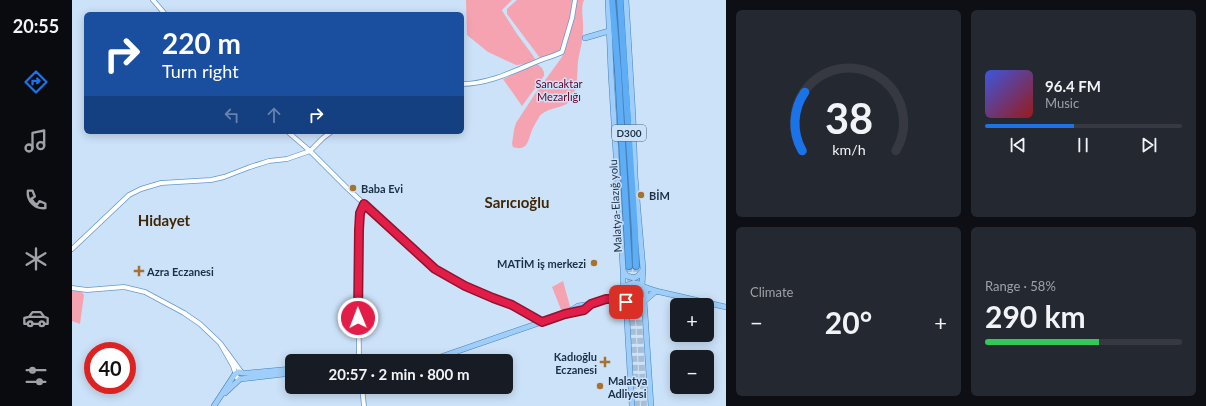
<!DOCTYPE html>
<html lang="en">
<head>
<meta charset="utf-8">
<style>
  :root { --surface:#171b24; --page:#242831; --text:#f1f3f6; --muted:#9ea1a6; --line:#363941; --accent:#1a73e8 }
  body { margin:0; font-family:Lato,sans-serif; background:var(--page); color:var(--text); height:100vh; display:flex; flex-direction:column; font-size:15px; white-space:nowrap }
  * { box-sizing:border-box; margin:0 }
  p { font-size:13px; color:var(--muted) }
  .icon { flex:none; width:22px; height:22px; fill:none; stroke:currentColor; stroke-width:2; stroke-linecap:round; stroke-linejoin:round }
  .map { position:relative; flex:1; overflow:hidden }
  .panel { display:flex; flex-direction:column; gap:10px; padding:10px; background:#0d0f14; width:480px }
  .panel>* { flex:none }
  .guide { position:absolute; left:12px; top:12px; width:380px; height:122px; border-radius:6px; box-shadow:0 2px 10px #0003; background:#1a4fa0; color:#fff; overflow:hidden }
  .fabs { position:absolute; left:598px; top:298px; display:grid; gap:8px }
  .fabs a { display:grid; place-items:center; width:44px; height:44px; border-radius:6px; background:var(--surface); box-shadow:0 2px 10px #0003; font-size:20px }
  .speed { position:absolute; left:12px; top:342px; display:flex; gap:8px; font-size:20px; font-weight:700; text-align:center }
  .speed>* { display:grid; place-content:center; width:52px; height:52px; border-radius:50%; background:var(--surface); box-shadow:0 2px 10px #0003; line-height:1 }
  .speed .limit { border:6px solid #d22; background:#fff; color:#111 }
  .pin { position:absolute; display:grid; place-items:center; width:34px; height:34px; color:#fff; margin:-17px; border-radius:8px; box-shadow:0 2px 6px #0006 }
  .me { position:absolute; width:44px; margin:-22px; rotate:359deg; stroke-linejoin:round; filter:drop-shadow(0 0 3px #0008) }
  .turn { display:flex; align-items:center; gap:14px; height:84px; padding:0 12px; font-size:18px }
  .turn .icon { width:52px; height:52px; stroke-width:2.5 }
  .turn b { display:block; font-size:28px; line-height:34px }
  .lanes { display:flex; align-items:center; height:38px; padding:0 12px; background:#0003; justify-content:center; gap:20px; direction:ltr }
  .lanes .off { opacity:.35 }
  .big { font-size:30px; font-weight:700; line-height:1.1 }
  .panel .card { flex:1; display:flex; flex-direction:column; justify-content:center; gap:6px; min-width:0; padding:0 14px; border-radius:6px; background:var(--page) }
  .panel .dial { align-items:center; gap:0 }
  .dial svg { height:104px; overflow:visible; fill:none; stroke:var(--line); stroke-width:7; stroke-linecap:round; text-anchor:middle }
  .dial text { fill:var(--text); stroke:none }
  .song { display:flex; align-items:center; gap:12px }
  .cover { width:48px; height:48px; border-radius:6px; background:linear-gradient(135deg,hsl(230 70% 55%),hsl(0 70% 35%)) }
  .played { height:4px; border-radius:2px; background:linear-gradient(90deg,var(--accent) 45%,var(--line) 45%) }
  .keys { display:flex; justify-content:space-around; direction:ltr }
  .heat { display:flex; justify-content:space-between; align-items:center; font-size:22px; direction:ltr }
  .charge { height:6px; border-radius:3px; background:linear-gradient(90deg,#34c759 58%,var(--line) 0) }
  .panel .tiles { flex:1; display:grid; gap:10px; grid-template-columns:repeat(2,1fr) }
  .trip { position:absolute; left:213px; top:354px; width:228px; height:40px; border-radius:6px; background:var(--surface); box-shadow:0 2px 10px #0003; font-weight:700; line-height:40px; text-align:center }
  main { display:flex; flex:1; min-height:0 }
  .dock { display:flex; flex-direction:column; width:72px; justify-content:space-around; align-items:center; background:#090b0e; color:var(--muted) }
  .dock .icon { width:28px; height:28px }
  .dock .on { color:var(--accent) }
  .dock b { font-size:18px; color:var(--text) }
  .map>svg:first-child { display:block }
</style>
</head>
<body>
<main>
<nav class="dock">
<b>20:55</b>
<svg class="icon on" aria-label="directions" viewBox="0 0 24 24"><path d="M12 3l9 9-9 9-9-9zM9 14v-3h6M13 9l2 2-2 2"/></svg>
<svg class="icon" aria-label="music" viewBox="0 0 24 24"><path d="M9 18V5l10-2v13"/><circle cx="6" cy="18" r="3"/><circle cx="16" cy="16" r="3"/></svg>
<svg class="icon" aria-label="phone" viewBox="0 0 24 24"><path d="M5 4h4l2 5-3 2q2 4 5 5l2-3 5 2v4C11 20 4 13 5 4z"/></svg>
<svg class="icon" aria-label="climate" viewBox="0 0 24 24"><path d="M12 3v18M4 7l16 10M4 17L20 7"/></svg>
<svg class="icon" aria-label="car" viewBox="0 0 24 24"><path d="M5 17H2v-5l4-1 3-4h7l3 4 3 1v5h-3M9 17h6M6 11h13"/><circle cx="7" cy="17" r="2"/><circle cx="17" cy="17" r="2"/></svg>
<svg class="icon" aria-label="filters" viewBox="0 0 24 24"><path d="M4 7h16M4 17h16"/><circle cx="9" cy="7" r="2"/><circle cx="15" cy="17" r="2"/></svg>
</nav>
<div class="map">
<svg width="654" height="406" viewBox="0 0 654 406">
  <rect width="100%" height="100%" fill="#cce2f8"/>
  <path fill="#f5a3b1" d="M394 0H440L430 10 431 12 445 34 462 57 463 60 460 62 455 64 444 65 416 52 395 35Z
    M445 0H501L497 23 489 50 486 53 468 58 435 14V9Z
    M505 0H512C508 9 512 21 511 30 511 41 508 50 506 61 505 72 506 86 501 97 494 111 473 105 466 119 464 122 462 126 460 130 456 140 456 152 441 147L440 144 442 130 444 123 463 94 490 57 501 20Z
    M465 64C469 66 473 71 472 76L450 106 431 79Z
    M491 281 499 310 490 312 480 287Z
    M0 290 10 292 12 295 8 324 0 321Z"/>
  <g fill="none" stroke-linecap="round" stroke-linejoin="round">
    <path stroke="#a8bed4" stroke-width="6" stroke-dasharray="6 3" stroke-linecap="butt" d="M557 266 565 406
      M564 266 572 406"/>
    <g stroke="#6499cd" stroke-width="5.5">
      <path id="minor" d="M81 0 93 14
        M390 84C416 84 440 72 464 62 473 58 482 56 490 52L500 18 503 0
        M216 132 238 151 276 189 363 269 393 286 421 298 440 305 469 322
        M0 249 57 195 69 189 89 183 139 180 152 177 178 167 197 161 215 159 238 151 251 138 259 132
        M0 288 15 290 52 287 73 292 112 313 128 324 148 343 170 373
        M148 343 161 366 165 378 169 379
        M287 361 286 251 288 213 292 204
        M290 387 292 406"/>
    </g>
    <g stroke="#4681b7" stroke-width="6">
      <path id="major" d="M536 0 539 73 551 269V296L554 302 560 406
        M554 0 561 117 563 176 571 269 570 286
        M513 38 537 31
        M552 272 555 276 562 278 566 276 570 271
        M570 286 584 291 654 307
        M537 299H550L556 304 563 306 570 303 584 291
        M493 314 506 306 519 304 542 296 552 290 555 285 561 283 568 284 572 288 574 291V297L572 301 573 314 579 406
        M555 316C559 310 562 308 569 310L573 314
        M357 361 493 314 512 310 519 304
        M153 393 168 379 220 373
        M142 406 163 374 167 372 171 373H177L220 369"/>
    </g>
    <g stroke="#4681b7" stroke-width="8">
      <path id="highway" d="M540 0 546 71 557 266
        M548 0 563 232 564 266"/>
    </g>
    <use href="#minor" stroke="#fff" stroke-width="4"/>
    <use href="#major" stroke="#9ecef9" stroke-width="5"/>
    <use href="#highway" stroke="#5eadf5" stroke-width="6"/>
  </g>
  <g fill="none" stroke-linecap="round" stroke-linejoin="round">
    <g stroke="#92132f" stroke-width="10">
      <path id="route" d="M286 318 287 230 288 213 292 204 363 269 393 286 421 298 440 305 470 322 493 314 512 310 519 304 534 299H550L554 302"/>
    </g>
    <use href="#route" stroke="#e11d48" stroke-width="7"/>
  </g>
  <g fill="#a8712d" stroke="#cce2f8" stroke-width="1.5">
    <circle cx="281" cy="188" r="4"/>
    <circle cx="569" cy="195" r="4"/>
    <circle cx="522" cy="263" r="4"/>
    <path d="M65 265h4v4h4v4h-4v4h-4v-4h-4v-4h4z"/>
    <path d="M531 356h4v4h4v4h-4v4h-4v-4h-4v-4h4z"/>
    <circle cx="528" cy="386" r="4"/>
  </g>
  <g text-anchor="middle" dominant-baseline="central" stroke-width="3" stroke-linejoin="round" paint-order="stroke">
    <rect fill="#cce2f8" stroke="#4f657b" stroke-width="1" x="540" y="125" width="34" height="16" rx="3"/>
    <g font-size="10" font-weight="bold" fill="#1a3045">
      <text x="557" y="133">D300</text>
    </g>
    <g font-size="11" fill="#6b0029" stroke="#cce2f8">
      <text x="487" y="83">Sancaktar<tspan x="487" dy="13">Mezarlığı</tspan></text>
    </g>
    <g font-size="11" font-weight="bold" fill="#1a3045" stroke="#cce2f8" text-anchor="start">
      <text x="289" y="188">Baba Evi</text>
      <text x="577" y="195">BİM</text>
      <text x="514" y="263" text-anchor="end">MATİM iş merkezi</text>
      <text x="75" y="271">Azra Eczanesi</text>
      <text x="525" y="356" text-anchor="end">Kadıoğlu<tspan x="525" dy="13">Eczanesi</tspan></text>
      <text x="536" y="380">Malatya<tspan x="536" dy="13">Adliyesi</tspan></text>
    </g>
    <g font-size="11" fill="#1a3045" stroke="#cce2f8">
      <text transform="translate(543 206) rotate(-93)">Malatya-Elazığ yolu</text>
    </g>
    <g font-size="15" font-weight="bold" fill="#402605" stroke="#cce2f8">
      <text x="445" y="202">Sarıcıoğlu</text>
      <text x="92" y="220">Hidayet</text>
    </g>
  </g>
</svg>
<div class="fabs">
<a>+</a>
<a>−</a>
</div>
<div class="speed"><div class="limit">40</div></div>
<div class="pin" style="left:554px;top:302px;background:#d93025"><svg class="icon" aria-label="arrive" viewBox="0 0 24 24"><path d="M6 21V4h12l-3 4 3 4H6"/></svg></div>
<svg class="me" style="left:286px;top:318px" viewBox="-20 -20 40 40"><circle r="17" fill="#e11d48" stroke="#fff" stroke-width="3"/><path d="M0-11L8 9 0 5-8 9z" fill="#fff"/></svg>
<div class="trip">20:57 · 2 min · 800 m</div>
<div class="guide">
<div class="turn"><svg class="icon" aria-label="right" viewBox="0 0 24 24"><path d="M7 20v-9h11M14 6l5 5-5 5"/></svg><div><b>220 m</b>Turn right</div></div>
<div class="lanes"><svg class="icon off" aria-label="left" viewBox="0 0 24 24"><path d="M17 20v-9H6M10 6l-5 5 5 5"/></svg><svg class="icon off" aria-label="ahead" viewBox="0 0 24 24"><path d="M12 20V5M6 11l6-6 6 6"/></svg><svg class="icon" aria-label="right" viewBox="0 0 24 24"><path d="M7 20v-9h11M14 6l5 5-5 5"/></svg></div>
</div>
</div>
<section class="panel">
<div class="tiles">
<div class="card dial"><svg viewBox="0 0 100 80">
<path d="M14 69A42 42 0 1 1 86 69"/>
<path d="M14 69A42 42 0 0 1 16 24" stroke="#1a73e8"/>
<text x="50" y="56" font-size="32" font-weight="700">38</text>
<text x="50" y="72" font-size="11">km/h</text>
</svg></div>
<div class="card">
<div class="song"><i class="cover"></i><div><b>96.4 FM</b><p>Music</p></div></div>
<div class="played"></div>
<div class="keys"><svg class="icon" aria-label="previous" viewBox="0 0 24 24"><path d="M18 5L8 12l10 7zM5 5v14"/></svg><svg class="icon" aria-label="pause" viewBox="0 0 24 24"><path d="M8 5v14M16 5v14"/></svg><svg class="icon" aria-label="next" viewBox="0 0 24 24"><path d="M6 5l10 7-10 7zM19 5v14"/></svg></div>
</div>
<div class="card"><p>Climate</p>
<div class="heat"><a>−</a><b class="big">20°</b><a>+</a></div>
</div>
<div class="card"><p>Range · 58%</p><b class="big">290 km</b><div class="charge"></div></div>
</div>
</section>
</main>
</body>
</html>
